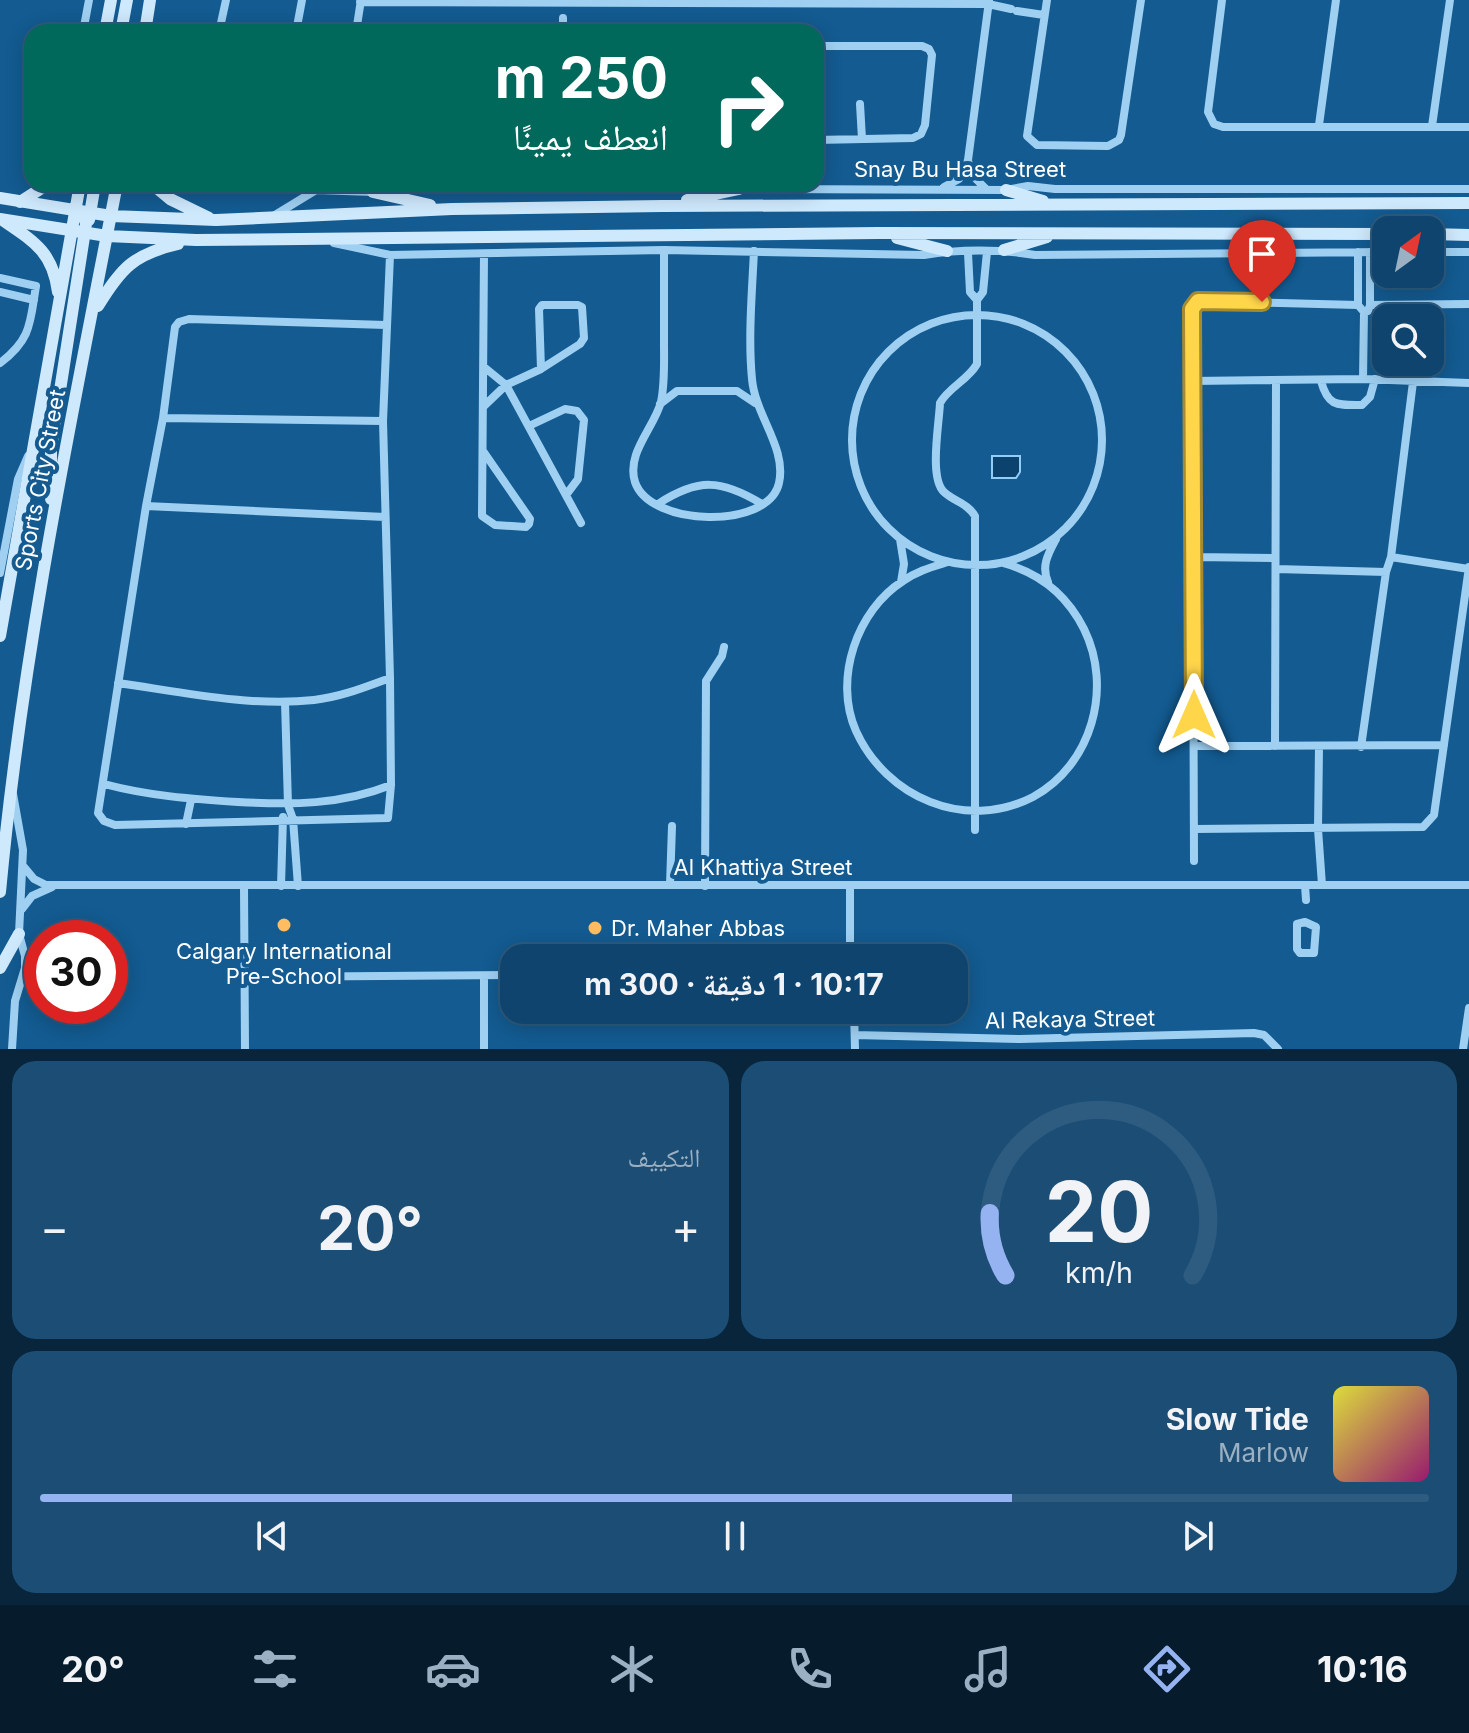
<!DOCTYPE html>
<html lang="ar">
<head>
<meta charset="utf-8">
<style>
  :root { --surface:#0e446d; --page:#1c4e75; --text:#f1f3f6; --muted:#9bb0c2; --line:#2e5c80; --accent:#95b2f1 }
  body { margin:0; font-family:Inter,"Noto Naskh Arabic",sans-serif; background:var(--page); color:var(--text); direction:rtl; height:100vh; display:flex; flex-direction:column; font-size:30px; white-space:nowrap }
  * { box-sizing:border-box; margin:0 }
  p { font-size:26px; color:var(--muted) }
  .icon { flex:none; width:44px; height:44px; fill:none; stroke:currentColor; stroke-width:2; stroke-linecap:round; stroke-linejoin:round }
  .map { position:relative; height:1049px; overflow:hidden; direction:ltr }
  .details { display:flex; flex-direction:column; gap:12px; padding:12px; background:#08253c; flex:1 }
  .details>* { flex:none }
  .top-card { position:absolute; left:24px; top:24px; width:800px; height:168px; border-radius:24px; box-shadow:0 4px 20px #0003,0 0 0 2px var(--line); direction:rtl; background:#00695c; color:#fff; overflow:hidden }
  .needle { width:52px; rotate:33deg }
  .fabs { position:absolute; left:1372px; top:216px; display:grid; gap:16px }
  .fabs a { display:grid; place-items:center; width:72px; height:72px; border-radius:16px; background:var(--surface); box-shadow:0 4px 20px #0003,0 0 0 2px var(--line); font-size:40px }
  .speed { position:absolute; left:24px; top:920px; display:flex; gap:16px; font-size:40px; font-weight:700; text-align:center }
  .speed>* { display:grid; place-content:center; width:104px; height:104px; border-radius:50%; background:var(--surface); box-shadow:0 4px 20px #0003,0 0 0 2px var(--line); line-height:1 }
  .speed .limit { border:12px solid #d22; background:#fff; color:#111 }
  .pin { position:absolute; display:grid; place-items:center; width:68px; height:68px; color:#fff; margin:-82px -34px; border-radius:50% 50% 50% 0; rotate:-45deg; box-shadow:0 0 8px #0007 }
  .pin .icon { rotate:45deg }
  .me { position:absolute; width:88px; margin:-44px; rotate:0deg; stroke-linejoin:round; filter:drop-shadow(0 0 6px #0008) }
  .turn { display:flex; align-items:center; gap:28px; height:168px; padding:0 24px; font-size:36px }
  .turn .icon { width:104px; height:104px; stroke-width:2.5 }
  .turn b { display:block; font-size:56px; line-height:68px }
  .big { font-size:60px; font-weight:700; line-height:1.1 }
  .details .card { flex:1; display:flex; flex-direction:column; justify-content:center; gap:12px; min-width:0; padding:0 28px; border-radius:24px; background:var(--page) }
  .details .dial { align-items:center; gap:0 }
  .dial svg { height:208px; overflow:visible; fill:none; stroke:var(--line); stroke-width:7; stroke-linecap:round; text-anchor:middle }
  .dial text { fill:var(--text); stroke:none }
  .song { display:flex; align-items:center; gap:24px }
  .cover { width:96px; height:96px; border-radius:12px; background:linear-gradient(135deg,hsl(60 70% 55%),hsl(320 70% 35%)) }
  .played { height:8px; border-radius:4px; background:linear-gradient(90deg,var(--accent) 70%,var(--line) 70%) }
  .keys { display:flex; justify-content:space-around; direction:ltr }
  .heat { display:flex; justify-content:space-between; align-items:center; font-size:44px; direction:ltr }
  .details .tiles { flex:1; display:grid; gap:12px; grid-template-columns:1fr 1fr }
  .card:last-child { grid-column:span 2 }
  .trip { position:absolute; left:500px; top:944px; width:468px; height:80px; border-radius:24px; background:var(--surface); box-shadow:0 4px 20px #0003,0 0 0 2px var(--line); font-weight:700; line-height:80px; text-align:center; direction:rtl }
  .menu { display:flex; height:128px; justify-content:space-around; align-items:center; background:#061b2c; color:var(--muted) }
  .menu .icon { width:56px; height:56px }
  .menu .current { color:var(--accent) }
  .menu b { font-size:36px; color:var(--text) }
  .map>svg:first-child { display:block }
</style>
</head>
<body>
<div class="map">
<svg width="1469" height="1049" viewBox="0 0 1469 1049">
  <rect width="100%" height="100%" fill="#135b91"/>
  <path fill="#0c436e" stroke="#91cdf5" stroke-width="2" d="M992 456H1020V472L1016 478H992Z"/>
  <g fill="none" stroke-linecap="round" stroke-linejoin="round">
    <path stroke="#9fd0f2" stroke-width="8" d="M1047 0 1027 136 1037 145 1108 146 1119 140 1121 135 1141 0
      M1222 0 1208 112 1214 124 1223 127H1469
      M360 2 988 4 1011 9
      M1017 11 1044 15
      M83 32 89 0
      M219 32 226 0
      M296 32 302 0
      M356 32 361 0
      M563 32V18
      M816 46H922L929 49 932 55 925 125 921 134 913 138 816 140
      M860 104 862 139
      M1319 125 1336 0
      M1432 126 1450 0
      M968 161 973 176 986 189
      M944 187 959 179 968 160 989 1
      M275 215 316 190 373 192 391 186 426 189H666L706 185 739 189 1006 190 1028 186 1055 189H1469
      M334 243 390 255 664 250 924 255C959 249 1000 249 1035 255L1386 252
      M664 250C664 281 664 311 664 342 664 362 665 383 661 402 654 428 626 453 635 482 650 527 769 530 779 483 787 448 755 415 752 379 748 339 752 292 754 251
      M1358 252V305
      M1370 252V305
      M1430 252H1469
      M968 253 970 292 977 300
      M0 278 36 286C30 322 32 339 0 363
      M0 292 34 300
      M852 440a125 125 0 1 1 250 0a125 125 0 1 1-250 0Z
      M386 325 189 319 179 322 175 327 163 418 146 506 98 813 104 821 115 825 388 818 391 785 390 678 383 421 390 255
      M484 367 506 385 581 523
      M1363 379 1364 312
      M1192 381 1363 379 1469 383
      M1321 381C1328 407 1337 405 1362 405L1370 397 1375 379
      M660 404 677 391H737L755 403
      M484 406 506 385 541 369 580 344 584 338 582 307 578 305H542L539 309 541 369
      M163 418 383 421
      M529 426 565 409 577 411 584 420 578 479 566 495
      M483 451 530 519 529 524 526 527 495 525 482 516 484 254
      M658 504C698 478 721 479 762 504
      M146 506 385 517
      M900 539 904 564 901 582
      M1195 557 1275 558
      M1391 557 1469 569
      M948 562C932 567 917 571 903 581 857 610 833 679 856 731 886 797 965 832 1033 797 1092 765 1113 688 1084 629 1067 595 1040 573 1003 563
      M1276 569 1386 572
      M0 573 18 479 28 456
      M1048 582C1041 566 1048 554 1056 539
      M118 683C181 692 250 707 314 700 341 697 365 687 390 678
      M285 702 288 805 293 819 298 886
      M1194 746 1444 745
      M1275 746 1276 382
      M1319 747 1318 829 1322 885
      M1361 747 1386 572 1391 557 1413 382
      M104 784C149 796 192 799 238 802 291 805 341 805 391 785
      M186 824 191 800
      M1194 829 1423 827 1434 815 1469 567
      M975 830V516C967 503 955 502 944 492 929 478 939 425 940 403 949 387 968 380 977 364V300L983 292 987 252
      M1194 861C1194 677 1192 493 1192 309L1198 301 1358 305 1364 312 1368 311 1370 305 1469 304
      M24 867 34 879 46 885H1469
      M670 885 672 826
      M1305 885 1306 900
      M244 886 245 1049
      M281 886 283 817
      M705 886 706 681 722 656 724 647
      M22 909 32 896 52 887
      M1305 922 1316 927 1314 953H1300L1297 949V924Z
      M850 958V885
      M245 977 514 975
      M854 1010 855 1049
      M855 1035 1020 1039 1254 1033 1264 1035 1278 1049
      M12 1049 15 1001 25 968V956L19 934 23 850 13 794
      M484 1049V976
      M1463 1049 1469 1008"/>
    <path stroke="#cee8fc" stroke-width="12" d="M105 32 111 0
      M121 32 127 0
      M145 32 150 0
      M152 184 170 199 209 218
      M1006 190 1043 201
      M373 192 430 205
      M0 198 111 216 216 220 452 209 662 206 1469 203
      M687 200 739 189
      M20 202 48 184
      M0 219 107 236 196 240 878 233 1386 234
      M89 220 95 184
      M4 221C35 242 53 253 58 292
      M1430 234 1469 235
      M897 238 947 251
      M1004 250 1047 237
      M98 306C121 268 134 254 178 244
      M51 499V448L86 224 84 215 76 211
      M0 636 80 184
      M0 892C22 654 71 419 117 184
      M0 968 19 934"/>
  </g>
  <g fill="none" stroke-linecap="round" stroke-linejoin="round">
    <g stroke="#a68a30" stroke-width="20">
      <path id="route" d="M1194 715 1192 309 1198 301 1262 302"/>
    </g>
    <use href="#route" stroke="#ffd54a" stroke-width="14"/>
  </g>
  <g fill="#ffbc60" stroke="#135b91" stroke-width="3">
    <circle cx="284" cy="925" r="8"/>
    <circle cx="595" cy="928" r="8"/>
  </g>
  <g text-anchor="middle" dominant-baseline="central" stroke-width="8" stroke-linejoin="round" paint-order="stroke">
    <g font-size="22" fill="#fff" stroke="#135b91">
      <text x="960" y="169">Snay Bu Hasa Street</text>
      <text transform="translate(40 480) rotate(-79)">Sports City Street</text>
      <text x="763" y="867">Al Khattiya Street</text>
      <text transform="translate(1070 1019) rotate(-1)">Al Rekaya Street</text>
    </g>
    <g font-size="22" fill="#fff" stroke="#135b91" text-anchor="start">
      <text x="611" y="928">Dr. Maher Abbas</text>
      <text x="284" y="951" text-anchor="middle">Calgary International<tspan x="284" dy="25">Pre-School</tspan></text>
    </g>
  </g>
</svg>
<div class="fabs">
<a><svg class="needle" viewBox="-14 -14 28 28"><path d="M0-13l5 13h-10z" fill="#e53935"/><path d="M0 13l5-13h-10z" fill="#9bb0c2"/></svg></a>
<a><svg class="icon" aria-label="search" viewBox="0 0 24 24"><circle cx="10" cy="10" r="6"/><path d="M15 15l6 6"/></svg></a>
</div>
<div class="speed"><div class="limit">30</div></div>
<div class="pin" style="left:1262px;top:302px;background:#d93025"><svg class="icon" aria-label="arrive" viewBox="0 0 24 24"><path d="M6 21V4h12l-3 4 3 4H6"/></svg></div>
<svg class="me" style="left:1194px;top:715px" viewBox="-20 -20 40 40"><path d="M0-17L14 15 0 8-14 15z" fill="#ffd54a" stroke="#fff" stroke-width="4"/></svg>
<div class="trip">10:17 · 1 دقيقة · 300 m</div>
<div class="top-card">
<div class="turn"><svg class="icon" aria-label="right" viewBox="0 0 24 24"><path d="M7 20v-9h11M14 6l5 5-5 5"/></svg><div><b>250 m</b>انعطف يمينًا</div></div>
</div>
</div>
<section class="details">
<div class="tiles">
<div class="card dial"><svg viewBox="0 0 100 80">
<path d="M14 69A42 42 0 1 1 86 69"/>
<path d="M14 69A42 42 0 0 1 8 45" stroke="#95b2f1"/>
<text x="50" y="56" font-size="32" font-weight="700">20</text>
<text x="50" y="72" font-size="11">km/h</text>
</svg></div>
<div class="card"><p>التكييف</p>
<div class="heat"><a>−</a><b class="big">20°</b><a>+</a></div>
</div>
<div class="card">
<div class="song"><i class="cover"></i><div><b>Slow Tide</b><p>Marlow</p></div></div>
<div class="played"></div>
<div class="keys"><svg class="icon" aria-label="previous" viewBox="0 0 24 24"><path d="M18 5L8 12l10 7zM5 5v14"/></svg><svg class="icon" aria-label="pause" viewBox="0 0 24 24"><path d="M8 5v14M16 5v14"/></svg><svg class="icon" aria-label="next" viewBox="0 0 24 24"><path d="M6 5l10 7-10 7zM19 5v14"/></svg></div>
</div>
</div>
</section>
<nav class="menu">
<b>10:16</b>
<svg class="icon current" aria-label="directions" viewBox="0 0 24 24"><path d="M12 3l9 9-9 9-9-9zM9 14v-3h6M13 9l2 2-2 2"/></svg>
<svg class="icon" aria-label="music" viewBox="0 0 24 24"><path d="M9 18V5l10-2v13"/><circle cx="6" cy="18" r="3"/><circle cx="16" cy="16" r="3"/></svg>
<svg class="icon" aria-label="phone" viewBox="0 0 24 24"><path d="M5 4h4l2 5-3 2q2 4 5 5l2-3 5 2v4C11 20 4 13 5 4z"/></svg>
<svg class="icon" aria-label="climate" viewBox="0 0 24 24"><path d="M12 3v18M4 7l16 10M4 17L20 7"/></svg>
<svg class="icon" aria-label="car" viewBox="0 0 24 24"><path d="M5 17H2v-5l4-1 3-4h7l3 4 3 1v5h-3M9 17h6M6 11h13"/><circle cx="7" cy="17" r="2"/><circle cx="17" cy="17" r="2"/></svg>
<svg class="icon" aria-label="filters" viewBox="0 0 24 24"><path d="M4 7h16M4 17h16"/><circle cx="9" cy="7" r="2"/><circle cx="15" cy="17" r="2"/></svg>
<b>20°</b>
</nav>
</body>
</html>
